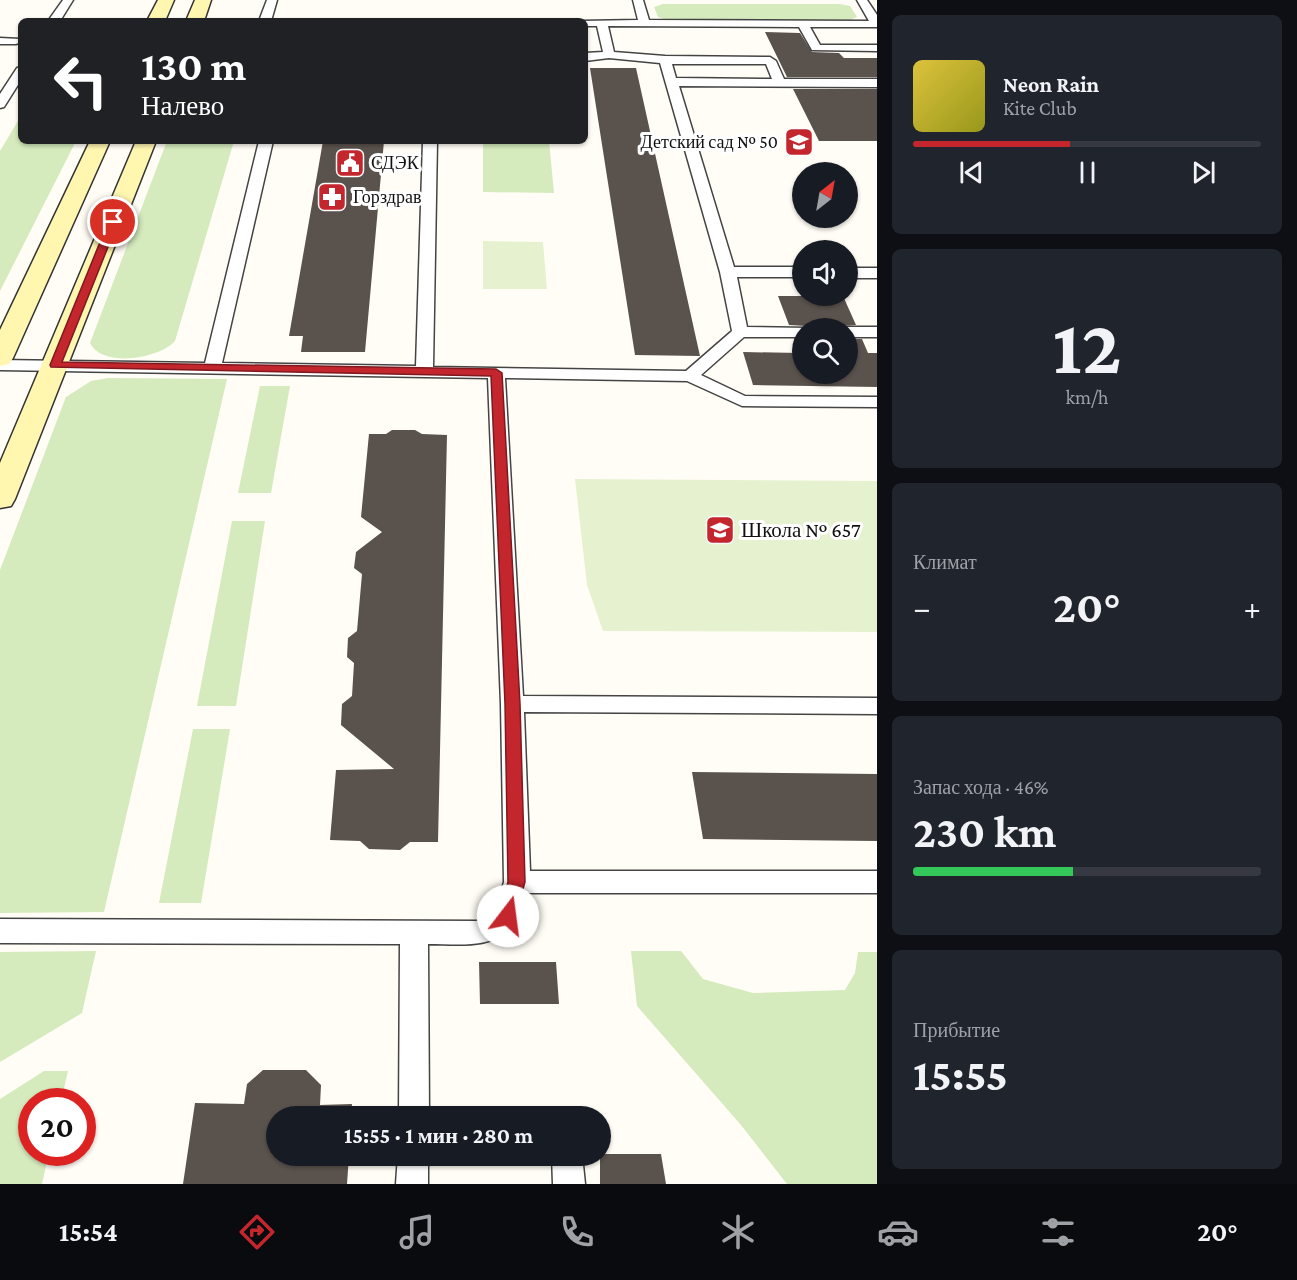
<!DOCTYPE html>
<html lang="ru">
<head>
<meta charset="utf-8">
<style>
  :root { --surface:#171b24; --page:#20242c; --text:#f1f3f6; --muted:#9ea1a6; --line:#363941; --accent:#c4262e }
  body { margin:0; font-family:"Crimson Pro",serif; background:var(--page); color:var(--text); height:100vh; display:flex; flex-direction:column; font-size:22px; white-space:nowrap }
  * { box-sizing:border-box; margin:0 }
  p { font-size:20px; color:var(--muted) }
  .icon { flex:none; width:33px; height:33px; fill:none; stroke:currentColor; stroke-width:2; stroke-linecap:round; stroke-linejoin:round }
  .map { position:relative; flex:1; overflow:hidden }
  .panel { display:flex; flex-direction:column; gap:15px; padding:15px; background:#0d0f14; width:420px }
  .panel>* { flex:none }
  .hud { position:absolute; left:18px; top:18px; width:570px; height:126px; border-radius:9px; box-shadow:0 2px 4px #0004; background:#202124; color:#fff; overflow:hidden }
  .needle { width:39px; rotate:31deg }
  .fabs { position:absolute; left:792px; top:162px; display:grid; gap:12px }
  .fabs a { display:grid; place-items:center; width:66px; height:66px; border-radius:50%; background:var(--surface); box-shadow:0 2px 4px #0004; font-size:30px }
  .speed { position:absolute; left:18px; top:1088px; display:flex; gap:12px; font-size:30px; font-weight:700; text-align:center }
  .speed>* { display:grid; place-content:center; width:78px; height:78px; border-radius:50%; background:var(--surface); box-shadow:0 2px 4px #0004; line-height:1 }
  .speed .limit { border:9px solid #d22; background:#fff; color:#111 }
  .pin { position:absolute; display:grid; place-items:center; width:51px; height:51px; color:#fff; margin:-26px; border:3px solid #fff; border-radius:50%; box-shadow:0 2px 6px #0007 }
  .me { position:absolute; width:66px; margin:-33px; rotate:15deg; stroke-linejoin:round; filter:drop-shadow(0 0 4px #0008) }
  .turn { display:flex; align-items:center; gap:21px; height:126px; padding:0 24px; font-size:27px }
  .turn .icon { width:78px; height:78px; stroke-width:2.5 }
  .turn b { display:block; font-size:42px; line-height:51px }
  .big { font-size:45px; font-weight:700; line-height:1.1 }
  .panel .tile { flex:1; display:flex; flex-direction:column; justify-content:center; gap:9px; min-width:0; padding:0 21px; border-radius:9px; background:var(--page) }
  .panel .dial { align-items:center; gap:0 }
  .dial b { font-size:78px; line-height:1 }
  .song { display:flex; align-items:center; gap:18px }
  .cover { width:72px; height:72px; border-radius:9px; background:linear-gradient(135deg,hsl(50 70% 55%),hsl(60 70% 35%)) }
  .played { height:6px; border-radius:3px; background:linear-gradient(90deg,var(--accent) 45%,var(--line) 45%) }
  .keys { display:flex; justify-content:space-around; direction:ltr }
  .heat { display:flex; justify-content:space-between; align-items:center; font-size:33px; direction:ltr }
  .charge { height:9px; border-radius:4px; background:linear-gradient(90deg,#34c759 46%,var(--line) 0) }
  .trip { position:absolute; left:266px; top:1106px; width:345px; height:60px; border-radius:30px; background:var(--surface); box-shadow:0 2px 4px #0004; font-weight:700; line-height:60px; text-align:center }
  .tabs { display:flex; height:96px; justify-content:space-around; align-items:center; background:#090b0e; color:var(--muted) }
  .tabs .icon { width:42px; height:42px }
  .tabs .on { color:var(--accent) }
  .tabs b { font-size:27px; color:var(--text) }
  main { display:flex; flex:1; min-height:0 }
  .map>svg:first-child { display:block }
</style>
</head>
<body>
<main>
<div class="map">
<svg width="877" height="1184" viewBox="0 0 877 1184">
  <rect width="100%" height="100%" fill="#fffdf5"/>
  <path fill="#d5ebbd" d="M663 4H840L850 6 857 17 847 21 667 20 658 17 654 7Z
    M21 116V141H76L0 291V151Z
    M167 141H234L175 341C159 359 102 368 90 343Z
    M483 141H549L554 193 483 192Z
    M108 378 227 379 104 912 0 913V570L66 397 91 381Z
    M260 386H290L271 493H238Z
    M232 521H265L236 706H197Z
    M193 729H230L201 903H159Z
    M96 951 82 1013 0 1062V952Z
    M631 951H681L703 979 753 993 845 990 855 973 858 952H877V1184H787L741 1125 637 1006Z
    M44 1071H68L61 1101H32V1152H49L42 1184H0V1099Z"/>
  <path fill="#e6f2cf" d="M483 241 543 242 547 289H483Z
    M575 479 877 481V632L603 631 587 585Z"/>
  <path fill="#5a524d" d="M765 32 800 33 812 52 839 53 844 58H877V77H787Z
    M590 68H636L700 356 635 355Z
    M793 89H877V141H819Z
    M323 141H384L365 352H301L303 336H289Z
    M778 296H843L856 325 842 326 840 328 789 325Z
    M794 339H802V374H848V339H862L868 353H877V387L753 385 743 352 799 353Z
    M392 430H415L422 434 447 435 438 842H410L400 850 369 849 360 841 330 840 336 770 394 769 341 725 342 704 352 696 354 663 347 657 348 638 357 631 362 574 354 568 356 552 382 532 361 517 369 434H386Z
    M692 772 877 774V841L703 839Z
    M479 962H556L559 1004H480Z
    M263 1070H306L321 1085 320 1105 352 1104 351 1116H276V1155H349L347 1184H183L195 1103 244 1104 247 1084Z
    M600 1154H661L666 1184H600Z"/>
  <g fill="none" stroke-linecap="round" stroke-linejoin="round">
    <g stroke="#444" stroke-width="3">
      <path id="lane" d="M63 0H73L60 21H48Z
        M267 0H277L271 21H259Z
        M633 0H643L649 20 869 21 857 0H867L877 15V27H810L820 45H877V51L812 50 799 27 608 26 614 52 665 56 770 57 776 61 784 79H877V87L679 86 734 267H802V277H737L747 327 808 328H802V337H744L701 375 745 396 877 397V407L742 406 687 381 505 378 523 696 877 698V714L524 712 530 871H877V893H527C525 902 524 917 517 924 493 950 459 944 428 944L429 1116H399L400 944 0 943V919L478 921 496 909 504 882 501 704 488 378 0 370V360L205 363 259 141H273L222 363 416 366 423 141H437L433 367 686 371 732 331 720 272 660 63 609 58 585 61V53L603 52 597 26H585V21H581L638 20ZM672 64H766L772 79 676 78Z
        M0 38 20 39 21 42 16 44H0Z
        M21 67V80L4 107 0 108V94L17 68Z
        M848 268H877V278H848Z
        M848 327H877V337H848V328H842Z
        M398 1155H428V1184H396Z
        M552 1155H582L585 1184H553Z"/>
    </g>
    <g stroke="#333" stroke-width="3">
      <path id="secondary" d="M158 0H174L165 21H147Z
        M195 0H211L204 21H186Z
        M90 141H110L13 358 9 364 0 366V330Z
        M136 141H156L15 499 11 506 0 508V463Z"/>
    </g>
    <use href="#lane" fill="#fff" fill-rule="evenodd"/>
    <use href="#secondary" fill="#fff6b0" fill-rule="evenodd"/>
  </g>
  <path fill="#c4262e" stroke="#7f191e" stroke-width="1.5" d="M109 220 118 222 62 362 496 369 502 373 520 704 525 882 514 921 508 924 502 921 499 916 508 882 505 704 491 376 51 367 50 365Z"/>
  <defs>
    <g id="school-square" transform="scale(1.5)"><rect x="-9" y="-9" width="18" height="18" rx="4" fill="#c4262e" stroke="#fff"/><path d="M0-5L7-2L0 1L-7-2ZM-4 1L0 2.5L4 1V4Q0 6-4 4Z" fill="#fff"/></g>
    <g id="civic-square" transform="scale(1.5)"><rect x="-9" y="-9" width="18" height="18" rx="4" fill="#c4262e" stroke="#fff"/><path d="M-.6-6.5H3V-4.5H.6V-3L4-1V1h2V6H-6V1h2V-1L-.6-3ZM-1.2 2.5V6h2.4V2.5Z" fill="#fff"/></g>
    <g id="pharmacy-square" transform="scale(1.5)"><rect x="-9" y="-9" width="18" height="18" rx="4" fill="#c4262e" stroke="#fff"/><path d="M-2-6h4v4h4v4h-4v4h-4v-4h-4v-4h4Z" fill="#fff"/></g>
  </defs>
  <g fill-rule="evenodd">
    <use href="#school-square" x="799" y="142"/>
    <use href="#civic-square" x="350" y="163"/>
    <use href="#pharmacy-square" x="332" y="197"/>
    <use href="#school-square" x="720" y="530"/>
  </g>
  <g text-anchor="middle" dominant-baseline="central" stroke-width="6" stroke-linejoin="round" paint-order="stroke">
    <g font-size="18" fill="#111" stroke="#fff" text-anchor="start">
      <text x="778" y="142" text-anchor="end">Детский сад № 50</text>
      <text x="371" y="163">СДЭК</text>
      <text x="353" y="197">Горздрав</text>
    </g>
    <g font-size="21" fill="#111" stroke="#fff" text-anchor="start">
      <text x="741" y="530">Школа № 657</text>
    </g>
  </g>
</svg>
<div class="fabs">
<a><svg class="needle" viewBox="-14 -14 28 28"><path d="M0-13l5 13h-10z" fill="#e53935"/><path d="M0 13l5-13h-10z" fill="#9ea1a6"/></svg></a>
<a><svg class="icon" aria-label="sound" viewBox="0 0 24 24"><path d="M4 9h4l5-4v14l-5-4H4zM17 9q2 3 0 6"/></svg></a>
<a><svg class="icon" aria-label="search" viewBox="0 0 24 24"><circle cx="10" cy="10" r="6"/><path d="M15 15l6 6"/></svg></a>
</div>
<div class="speed"><div class="limit">20</div></div>
<div class="pin" style="left:113px;top:222px;background:#d93025"><svg class="icon" aria-label="arrive" viewBox="0 0 24 24"><path d="M6 21V4h12l-3 4 3 4H6"/></svg></div>
<svg class="me" style="left:508px;top:916px" viewBox="-20 -20 40 40"><circle r="19" fill="#fff"/><path d="M0-13L10 11 0 6-10 11z" fill="#c4262e"/></svg>
<div class="trip">15:55 · 1 мин · 280 m</div>
<div class="hud">
<div class="turn"><svg class="icon" aria-label="left" viewBox="0 0 24 24"><path d="M17 20v-9H6M10 6l-5 5 5 5"/></svg><div><b>130 m</b>Налево</div></div>
</div>
</div>
<section class="panel">
<div class="tile">
<div class="song"><i class="cover"></i><div><b>Neon Rain</b><p>Kite Club</p></div></div>
<div class="played"></div>
<div class="keys"><svg class="icon" aria-label="previous" viewBox="0 0 24 24"><path d="M18 5L8 12l10 7zM5 5v14"/></svg><svg class="icon" aria-label="pause" viewBox="0 0 24 24"><path d="M8 5v14M16 5v14"/></svg><svg class="icon" aria-label="next" viewBox="0 0 24 24"><path d="M6 5l10 7-10 7zM19 5v14"/></svg></div>
</div>
<div class="tile dial"><b>12</b><p>km/h</p></div>
<div class="tile"><p>Климат</p>
<div class="heat"><a>−</a><b class="big">20°</b><a>+</a></div>
</div>
<div class="tile"><p>Запас хода · 46%</p><b class="big">230 km</b><div class="charge"></div></div>
<div class="tile"><p>Прибытие</p><b class="big">15:55</b></div>
</section>
</main>
<nav class="tabs">
<b>15:54</b>
<svg class="icon on" aria-label="directions" viewBox="0 0 24 24"><path d="M12 3l9 9-9 9-9-9zM9 14v-3h6M13 9l2 2-2 2"/></svg>
<svg class="icon" aria-label="music" viewBox="0 0 24 24"><path d="M9 18V5l10-2v13"/><circle cx="6" cy="18" r="3"/><circle cx="16" cy="16" r="3"/></svg>
<svg class="icon" aria-label="phone" viewBox="0 0 24 24"><path d="M5 4h4l2 5-3 2q2 4 5 5l2-3 5 2v4C11 20 4 13 5 4z"/></svg>
<svg class="icon" aria-label="climate" viewBox="0 0 24 24"><path d="M12 3v18M4 7l16 10M4 17L20 7"/></svg>
<svg class="icon" aria-label="car" viewBox="0 0 24 24"><path d="M5 17H2v-5l4-1 3-4h7l3 4 3 1v5h-3M9 17h6M6 11h13"/><circle cx="7" cy="17" r="2"/><circle cx="17" cy="17" r="2"/></svg>
<svg class="icon" aria-label="filters" viewBox="0 0 24 24"><path d="M4 7h16M4 17h16"/><circle cx="9" cy="7" r="2"/><circle cx="15" cy="17" r="2"/></svg>
<b>20°</b>
</nav>
</body>
</html>
